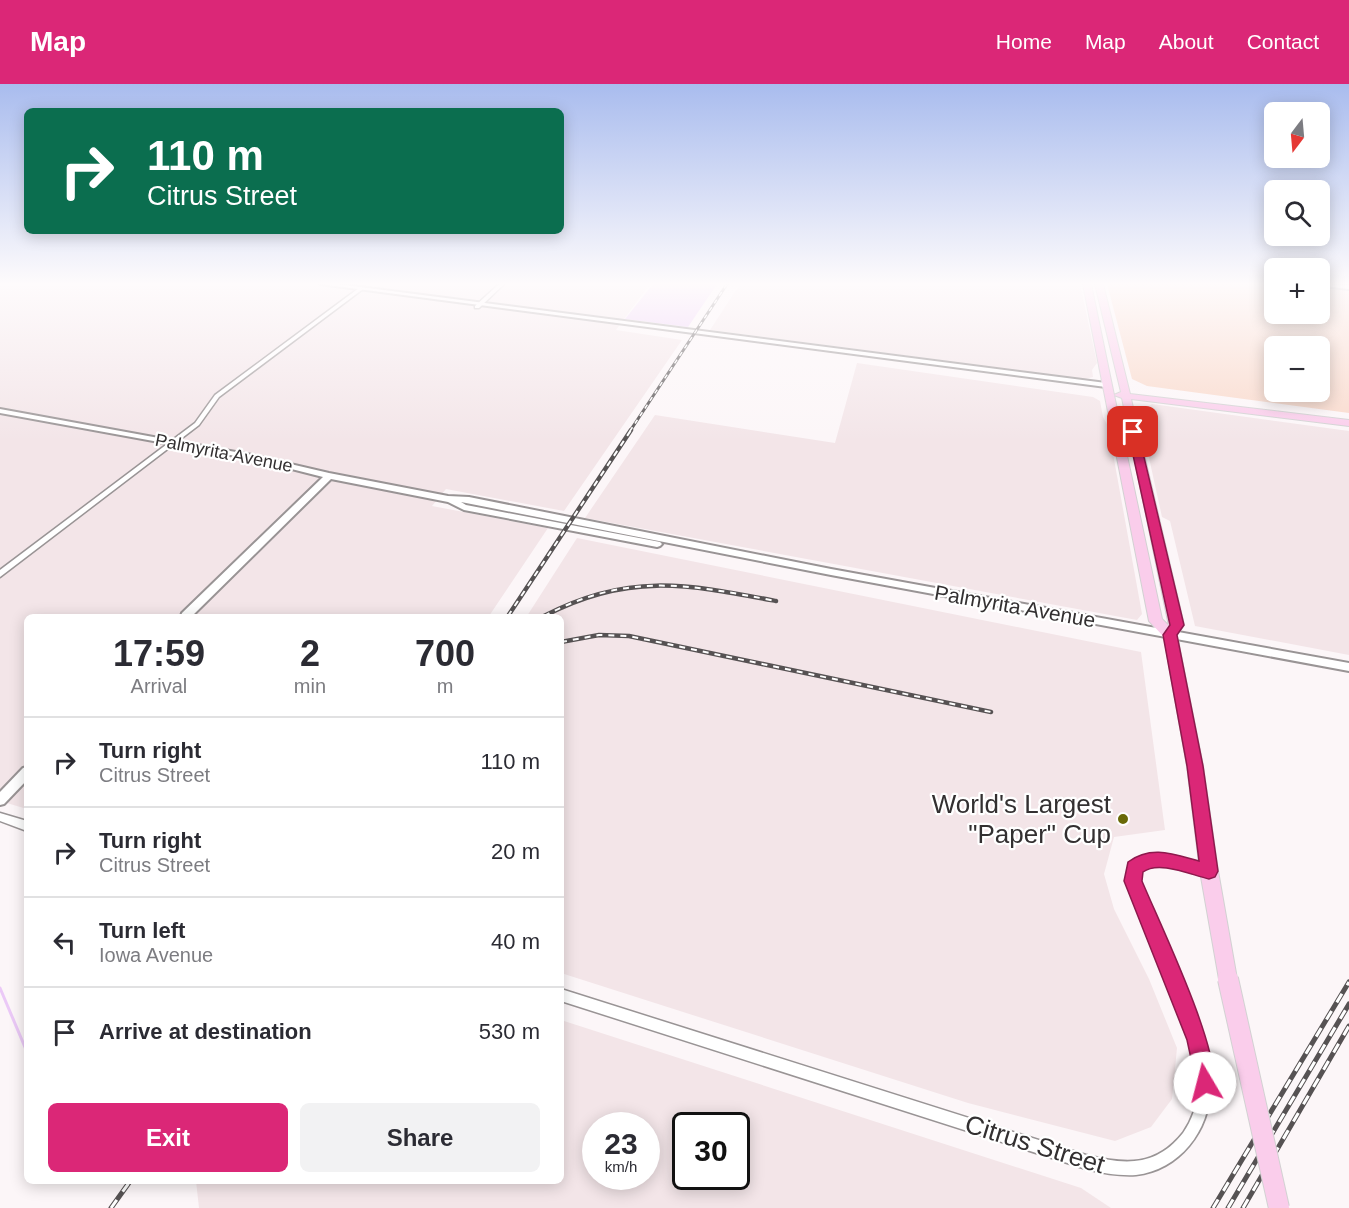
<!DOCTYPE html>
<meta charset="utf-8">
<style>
:root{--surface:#fff;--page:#f2f2f3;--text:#2b2b33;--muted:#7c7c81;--line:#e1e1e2;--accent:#db2777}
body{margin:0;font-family:Arial,sans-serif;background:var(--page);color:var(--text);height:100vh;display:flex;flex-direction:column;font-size:22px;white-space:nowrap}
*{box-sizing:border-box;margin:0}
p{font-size:20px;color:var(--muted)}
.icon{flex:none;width:33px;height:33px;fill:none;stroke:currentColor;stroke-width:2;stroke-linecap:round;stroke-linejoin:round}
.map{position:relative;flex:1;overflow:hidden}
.panel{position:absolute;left:24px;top:530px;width:540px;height:570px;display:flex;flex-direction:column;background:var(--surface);border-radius:9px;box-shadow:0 3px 15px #0003}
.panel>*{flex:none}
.top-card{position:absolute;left:24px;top:24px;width:540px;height:126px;border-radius:9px;box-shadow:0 3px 15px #0003;background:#0b6e4f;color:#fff;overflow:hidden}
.needle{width:39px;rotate:196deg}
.fabs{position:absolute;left:1264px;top:18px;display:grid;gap:12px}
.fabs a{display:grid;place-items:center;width:66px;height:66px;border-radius:9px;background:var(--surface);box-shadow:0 3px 15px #0003;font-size:30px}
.speed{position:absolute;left:582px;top:1028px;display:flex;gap:12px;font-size:30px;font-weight:700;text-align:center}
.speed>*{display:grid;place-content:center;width:78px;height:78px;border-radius:50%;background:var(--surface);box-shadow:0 3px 15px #0003;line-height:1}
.speed small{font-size:15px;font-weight:400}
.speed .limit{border:3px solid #111;border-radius:9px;background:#fff;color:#111}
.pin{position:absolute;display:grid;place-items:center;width:51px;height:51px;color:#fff;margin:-26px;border-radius:12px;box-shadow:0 3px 9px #0006}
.me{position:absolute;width:66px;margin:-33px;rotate:352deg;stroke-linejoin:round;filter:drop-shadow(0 0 4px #0008)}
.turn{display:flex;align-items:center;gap:21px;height:126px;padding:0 24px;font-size:27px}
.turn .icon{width:78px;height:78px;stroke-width:2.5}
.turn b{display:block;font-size:42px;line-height:51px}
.eta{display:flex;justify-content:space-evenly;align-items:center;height:102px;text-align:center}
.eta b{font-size:36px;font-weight:600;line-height:42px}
.action{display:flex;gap:12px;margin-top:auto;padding:12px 24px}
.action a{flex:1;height:69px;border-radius:9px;background:var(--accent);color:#fff;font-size:24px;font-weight:600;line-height:69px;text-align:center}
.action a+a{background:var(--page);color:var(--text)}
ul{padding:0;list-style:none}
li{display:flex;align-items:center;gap:18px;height:90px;padding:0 24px;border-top:2px solid var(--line)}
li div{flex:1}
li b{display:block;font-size:22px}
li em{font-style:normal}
header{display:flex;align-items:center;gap:36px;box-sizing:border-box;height:84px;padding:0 30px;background:var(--accent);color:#fff}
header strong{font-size:28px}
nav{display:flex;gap:33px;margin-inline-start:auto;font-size:21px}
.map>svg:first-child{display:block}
.built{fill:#f3e5e8;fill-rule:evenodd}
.green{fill:#f9d9cb;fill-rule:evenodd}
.water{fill:#ebc9f7}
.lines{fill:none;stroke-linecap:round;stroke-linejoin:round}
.stream{stroke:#ebc9f7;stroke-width:3}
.minor-casing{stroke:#999495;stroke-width:3}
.tertiary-casing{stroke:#999495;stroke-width:4}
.primary-casing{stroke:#d2d1d2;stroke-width:2}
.minor{fill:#fff;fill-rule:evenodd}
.tertiary{fill:#fff;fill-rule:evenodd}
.primary{fill:#facdeb;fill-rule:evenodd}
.rail-far2-casing{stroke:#565253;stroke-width:3}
.rail-far1-casing{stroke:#565253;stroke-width:4.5}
.rail-casing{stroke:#565253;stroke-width:5}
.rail-far2{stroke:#fff;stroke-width:1.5;stroke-dasharray:4.5;stroke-linecap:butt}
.rail-far1{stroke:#fff;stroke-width:2;stroke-dasharray:6;stroke-linecap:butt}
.rail{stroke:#fff;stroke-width:3;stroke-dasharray:10;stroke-linecap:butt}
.primary-bridge-casing{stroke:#d2d1d2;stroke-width:22;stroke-linecap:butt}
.primary-bridge{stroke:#facdeb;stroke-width:20}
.route{fill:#db2777;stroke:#8e194d;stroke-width:1.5}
.poi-dot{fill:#696907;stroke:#fff;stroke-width:2}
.labels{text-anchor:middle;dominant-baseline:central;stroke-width:4.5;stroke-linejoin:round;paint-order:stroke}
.far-street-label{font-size:18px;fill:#333031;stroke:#fff}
.street-label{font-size:21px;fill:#333031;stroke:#fff}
.near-poi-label{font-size:26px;fill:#333031;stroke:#fff;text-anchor:end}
.near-street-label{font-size:26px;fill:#333031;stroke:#fff}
</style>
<header>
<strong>Map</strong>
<nav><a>Home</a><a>Map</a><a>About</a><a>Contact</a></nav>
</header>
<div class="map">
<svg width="1349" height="1124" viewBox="0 0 1349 1124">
<rect width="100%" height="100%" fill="#fcf6f8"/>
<g class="built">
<polygon points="0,200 650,200 616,246 682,256 564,427 446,405 432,422 548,444 489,532 27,532 27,725 0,717"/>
<polygon points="740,200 877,200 899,202 900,200 1080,200 1097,279 1092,286 1093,293 1085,295 710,246"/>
<polygon points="857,279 1093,313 1100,317 1103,333 1108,342 1142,530 1137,536 585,434 655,331 835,359"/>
<polygon points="1152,320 1349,347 1349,571 1195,542 1170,437 1162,433 1146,360 1150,354 1144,325"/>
<polygon points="577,454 1141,568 1165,746 1114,753 1104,790 1114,825 1149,895 1177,964 1172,1015 1151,1043 1115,1057 968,1019 561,889 561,532 527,532"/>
<path d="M 561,936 L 1081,1104 L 1111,1124 L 199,1124 L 196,1097 L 561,1096 ZM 596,1041 L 646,1041 L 646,1092 L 596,1092 ZM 686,1041 L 736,1041 L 736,1092 L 686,1092 Z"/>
</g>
<path class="green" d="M 1107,200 L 1275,200 L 1275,230 L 1320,230 L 1320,202 L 1349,205 L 1349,329 L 1147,302 L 1132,295 ZM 1320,262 L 1320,308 L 1275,308 L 1275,262 Z"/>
<polygon class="water" points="653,200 717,200 688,243 625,235"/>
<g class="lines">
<polyline class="stream" points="0,904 27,968"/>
<defs>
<g id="minor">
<polygon points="499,200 504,200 479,224 475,224 475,222"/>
<polygon points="359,204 363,205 219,313 199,341 0,493 0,486 195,339 215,311"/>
<polygon points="0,729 27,737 27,747 0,737"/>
<path d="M 1153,771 C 1173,772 1194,777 1213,783 L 1214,787 L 1213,791 L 1209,792 C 1196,788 1148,771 1141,788 C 1137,797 1142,808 1144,817 L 1197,942 C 1204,962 1211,983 1210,1004 C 1210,1047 1179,1086 1136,1091 C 1119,1092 1102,1089 1086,1085 L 561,917 L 561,905 L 1086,1071 C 1125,1081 1156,1083 1183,1049 C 1192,1036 1197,1022 1198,1005 C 1199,984 1192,962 1185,942 L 1134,817 C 1130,803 1124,785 1139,775 C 1142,773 1149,772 1153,771 Z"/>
</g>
<g id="tertiary">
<polygon points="320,200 337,200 1106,299 1110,301 1106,303"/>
<polygon points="1320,200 1349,201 1349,205 1323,202"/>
<polygon points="0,325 252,371 329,389 448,412 469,413 831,485 1349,579 1349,587 831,491 461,418 466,421 660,458 662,460 660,462 657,463 464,426 448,418 331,395 192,532 181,532 182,529 323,393 252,375 0,329"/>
<polygon points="27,683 27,696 4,720 0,721 0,708 23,684"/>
</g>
<path id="primary" d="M 1083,200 L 1091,200 L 1114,311 L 1121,308 L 1095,200 L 1103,200 L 1130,310 L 1349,336 L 1349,342 L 1131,315 L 1184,541 L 1177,551 L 1203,682 L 1218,787 L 1237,895 L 1235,902 L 1228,904 L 1221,902 L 1219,895 L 1200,787 L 1187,682 L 1164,553 L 1149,537 ZM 1114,311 L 1122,314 L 1169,542 L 1162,535 Z"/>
</defs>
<use href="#minor" class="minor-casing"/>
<use href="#tertiary" class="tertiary-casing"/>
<use href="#primary" class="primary-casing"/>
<use href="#minor" class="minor"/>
<use href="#tertiary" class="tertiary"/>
<use href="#primary" class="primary"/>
<defs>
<polyline id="rail-far2" points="630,347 727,200"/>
<g id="rail-far1">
<polyline points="508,532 631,346"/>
<path d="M 544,532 C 628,488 687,500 776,517"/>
<polyline points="561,558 599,551 629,552 991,628"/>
</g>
<g id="rail">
<polyline points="111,1124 131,1096"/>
<polyline points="1213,1124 1349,898"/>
<polyline points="1228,1124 1349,920"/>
<polyline points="1243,1124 1349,942"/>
</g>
</defs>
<use href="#rail-far2" class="rail-far2-casing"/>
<use href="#rail-far1" class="rail-far1-casing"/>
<use href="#rail" class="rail-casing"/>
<use href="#rail-far2" class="rail-far2"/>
<use href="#rail-far1" class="rail-far1"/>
<use href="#rail" class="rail"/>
<defs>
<polyline id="primary-bridge" points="1228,895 1279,1124"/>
</defs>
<use href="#primary-bridge" class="primary-bridge-casing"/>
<use href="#primary-bridge" class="primary-bridge"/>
</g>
<linearGradient id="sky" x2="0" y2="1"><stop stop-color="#a9bcee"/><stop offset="0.56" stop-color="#fefbfc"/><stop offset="1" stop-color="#fefbfc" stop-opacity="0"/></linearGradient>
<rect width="1349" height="357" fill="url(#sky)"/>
<path class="route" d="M 1133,345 L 1138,348 L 1184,541 L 1177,551 L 1203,682 L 1218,787 L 1215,793 L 1209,795 C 1191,791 1159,776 1143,788 L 1142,797 C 1157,834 1226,975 1212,1007 L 1205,1010 L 1198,1007 L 1187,956 L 1124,797 L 1128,778 C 1151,761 1173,770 1199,777 L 1187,682 L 1163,551 L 1170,541 L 1128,348 Z"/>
<circle class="poi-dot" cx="1123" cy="735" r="6"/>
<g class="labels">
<g class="far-street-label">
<text transform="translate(224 369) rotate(11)">Palmyrita Avenue</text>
</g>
<g class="street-label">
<text transform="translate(1015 522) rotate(10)">Palmyrita Avenue</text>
</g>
<g class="near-poi-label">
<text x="1111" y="720">World's Largest<tspan x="1111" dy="30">"Paper" Cup</tspan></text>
</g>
<g class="near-street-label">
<text transform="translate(1035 1060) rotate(17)">Citrus Street</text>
</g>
</g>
</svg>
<div class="fabs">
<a><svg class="needle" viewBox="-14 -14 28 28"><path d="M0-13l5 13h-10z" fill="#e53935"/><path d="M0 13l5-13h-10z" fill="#7c7c81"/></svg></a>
<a><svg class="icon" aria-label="search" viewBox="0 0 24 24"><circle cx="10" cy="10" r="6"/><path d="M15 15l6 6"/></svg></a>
<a>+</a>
<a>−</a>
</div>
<div class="speed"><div>23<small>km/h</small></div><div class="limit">30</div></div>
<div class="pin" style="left:1133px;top:348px;background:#d93025"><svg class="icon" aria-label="arrive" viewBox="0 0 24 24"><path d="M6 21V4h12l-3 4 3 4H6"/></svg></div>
<svg class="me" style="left:1205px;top:999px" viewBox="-20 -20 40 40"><circle r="19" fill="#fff"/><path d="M0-13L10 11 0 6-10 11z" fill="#db2777"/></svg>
<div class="top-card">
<div class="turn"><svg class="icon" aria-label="right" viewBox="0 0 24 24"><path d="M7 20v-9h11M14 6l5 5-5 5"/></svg><div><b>110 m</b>Citrus Street</div></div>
</div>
<section class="panel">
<div class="eta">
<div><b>17:59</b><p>Arrival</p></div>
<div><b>2</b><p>min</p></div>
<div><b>700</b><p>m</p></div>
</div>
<ul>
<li><svg class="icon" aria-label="right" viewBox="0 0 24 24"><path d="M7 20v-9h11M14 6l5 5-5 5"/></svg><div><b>Turn right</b><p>Citrus Street</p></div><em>110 m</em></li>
<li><svg class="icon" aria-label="right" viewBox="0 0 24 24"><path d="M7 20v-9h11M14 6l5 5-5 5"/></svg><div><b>Turn right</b><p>Citrus Street</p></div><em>20 m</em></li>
<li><svg class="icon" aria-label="left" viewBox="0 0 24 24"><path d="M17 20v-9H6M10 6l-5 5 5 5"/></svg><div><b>Turn left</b><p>Iowa Avenue</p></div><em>40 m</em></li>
<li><svg class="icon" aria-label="arrive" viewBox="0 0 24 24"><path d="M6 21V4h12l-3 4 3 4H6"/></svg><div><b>Arrive at destination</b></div><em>530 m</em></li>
</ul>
<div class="action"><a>Exit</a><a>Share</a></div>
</section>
</div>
